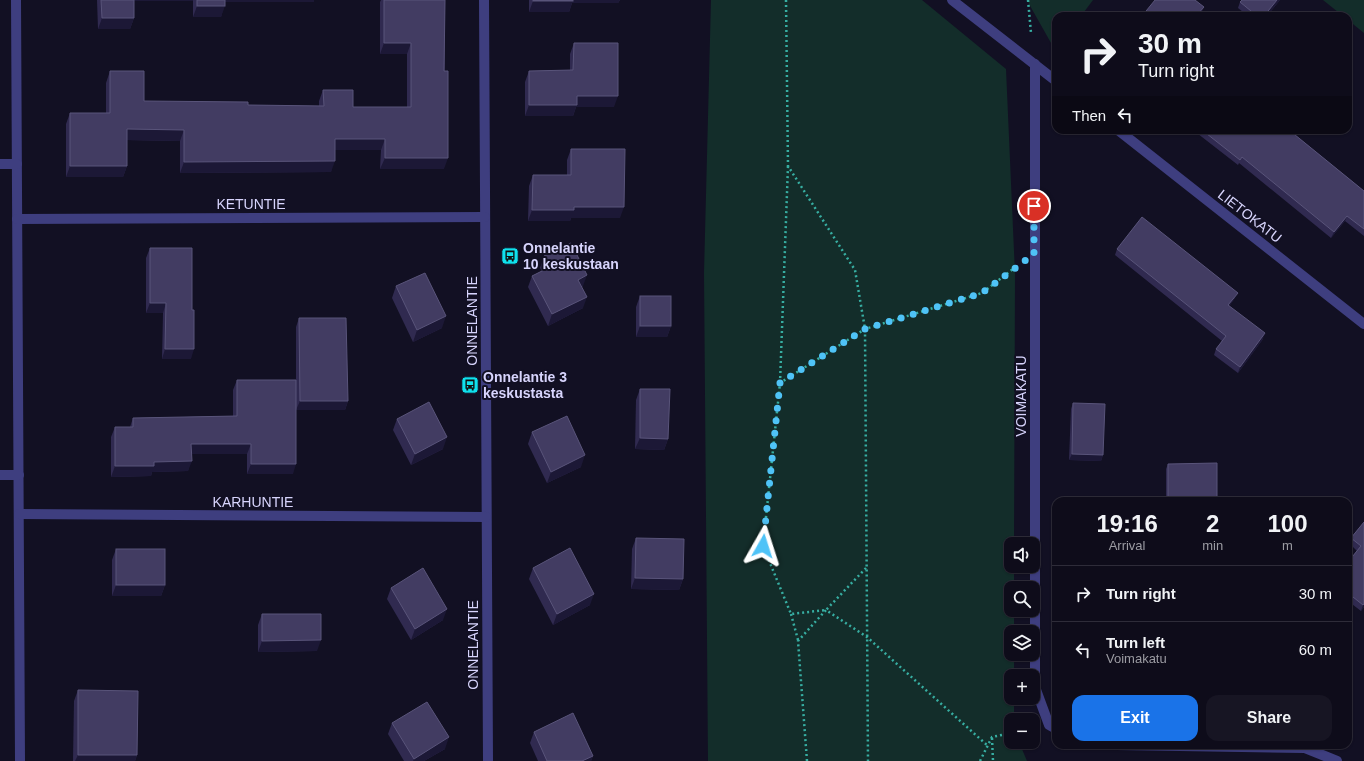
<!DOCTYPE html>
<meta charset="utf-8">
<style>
:root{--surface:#0e0c1a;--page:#171523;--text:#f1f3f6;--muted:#9b9ba2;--line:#2e2c39;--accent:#1a73e8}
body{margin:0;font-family:Arial,sans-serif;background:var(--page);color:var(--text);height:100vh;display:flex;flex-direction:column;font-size:15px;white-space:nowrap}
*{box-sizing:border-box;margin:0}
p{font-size:13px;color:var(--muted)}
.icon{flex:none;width:22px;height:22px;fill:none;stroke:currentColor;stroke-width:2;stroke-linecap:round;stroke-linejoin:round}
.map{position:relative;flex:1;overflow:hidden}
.side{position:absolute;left:1052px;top:497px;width:300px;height:252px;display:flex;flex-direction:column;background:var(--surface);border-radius:12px;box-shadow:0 1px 3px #0004,0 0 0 1px var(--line)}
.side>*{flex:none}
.guide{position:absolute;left:1052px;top:12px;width:300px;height:122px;border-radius:12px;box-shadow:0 1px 3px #0004,0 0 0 1px var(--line);background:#0e0c1a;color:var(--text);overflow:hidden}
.fabs{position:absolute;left:1004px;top:537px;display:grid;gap:8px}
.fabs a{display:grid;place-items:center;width:36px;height:36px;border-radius:8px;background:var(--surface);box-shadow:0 1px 3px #0004,0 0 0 1px var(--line);font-size:20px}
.pin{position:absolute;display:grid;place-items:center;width:34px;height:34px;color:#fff;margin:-17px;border:2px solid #fff;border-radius:50%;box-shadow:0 1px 4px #0007}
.me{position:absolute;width:44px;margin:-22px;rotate:6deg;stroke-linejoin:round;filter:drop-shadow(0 0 3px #0008)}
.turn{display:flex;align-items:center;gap:14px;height:84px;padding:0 20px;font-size:18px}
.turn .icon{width:52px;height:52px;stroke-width:2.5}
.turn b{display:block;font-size:28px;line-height:34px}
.then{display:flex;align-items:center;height:38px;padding:0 20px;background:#0003;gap:8px;font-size:15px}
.eta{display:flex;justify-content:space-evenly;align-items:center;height:68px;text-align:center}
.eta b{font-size:24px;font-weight:800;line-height:28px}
.cta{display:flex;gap:8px;margin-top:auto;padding:8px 20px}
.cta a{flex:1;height:46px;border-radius:12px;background:var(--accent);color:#fff;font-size:16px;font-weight:800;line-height:46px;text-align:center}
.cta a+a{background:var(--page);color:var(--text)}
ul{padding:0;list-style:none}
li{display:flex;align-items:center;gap:12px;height:56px;padding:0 20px;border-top:1px solid var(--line)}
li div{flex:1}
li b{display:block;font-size:15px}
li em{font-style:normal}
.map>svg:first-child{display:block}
.green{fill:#132d2a}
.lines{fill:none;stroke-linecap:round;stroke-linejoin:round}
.path{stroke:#37aea2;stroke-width:2.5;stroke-dasharray:2 3;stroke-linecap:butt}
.street{stroke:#3e3e7f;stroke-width:10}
.wall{fill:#302a50}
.shaded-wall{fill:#1c1836}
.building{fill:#423c62;stroke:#59547a}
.route{stroke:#4fc3f7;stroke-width:7;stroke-dasharray:0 12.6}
.labels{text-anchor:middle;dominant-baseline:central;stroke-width:4;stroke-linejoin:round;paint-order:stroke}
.street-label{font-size:14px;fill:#d7d4fc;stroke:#121023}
.poi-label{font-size:14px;font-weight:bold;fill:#d7d4fc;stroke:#121023;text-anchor:start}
</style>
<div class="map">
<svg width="1364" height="761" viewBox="0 0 1364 761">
<rect width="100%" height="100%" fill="#121023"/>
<g class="green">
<polygon points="711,0 922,0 1006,69 1015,274 1014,544 1011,544 1011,566 1014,566 1014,588 1011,588 1011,610 1014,610 1014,632 1011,632 1011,654 1014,654 1014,676 1011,676 1011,698 1014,698 1014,720 1011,720 1011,742 1019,742 1027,761 708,761 704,273"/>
<polygon points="1028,0 1093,0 1081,16 1056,16 1055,50 1029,4"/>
<polygon points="1323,0 1364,0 1364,33 1348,20 1348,16 1343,16"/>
</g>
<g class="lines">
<g class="path">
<polyline points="786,0 788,166 855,270 865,329 868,761"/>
<polyline points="1028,0 1031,33"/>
<polyline points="780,383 788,166"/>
<polyline points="866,568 826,610 791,614 763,546 780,383 865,329 982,293 1013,269"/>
<polyline points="791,614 798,640"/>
<polyline points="992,738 993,761"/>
<polyline points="807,761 798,641 826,610 867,637 988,746"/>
<polyline points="980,761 992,737 1011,733"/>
</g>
<g class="street">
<polyline points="16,0 20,761"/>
<polyline points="484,0 488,761"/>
<polyline points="952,0 1056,81"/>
<polyline points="1035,64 1035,687 1049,725 1056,729"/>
<polyline points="1118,130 1364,324"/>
<polyline points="0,164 17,164"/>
<polyline points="17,219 485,217"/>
<polyline points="0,475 19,475"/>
<polyline points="19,514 486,517"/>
<polyline points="1117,745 1305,748 1337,761"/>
</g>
</g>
<g class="wall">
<polygon points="97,0 314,0 314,2 225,2 221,17 193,17 193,1 134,1 134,18 130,29 98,29"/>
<polygon points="381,0 445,0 444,169 380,169 381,150 335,150 331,172 180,173 180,141 127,140 127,166 123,177 66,177 66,124 70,113 106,113 106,83 110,71 144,101 248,105 319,106 319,101 323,90 353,107 407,107 407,54 380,54 380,2"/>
<polygon points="529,0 620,0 618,3 572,3 569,12 529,12"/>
<polygon points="1280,0 1267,16 1248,16 1238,8 1240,2"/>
<polygon points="574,43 614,107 576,107 573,116 525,116 525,82 529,71 570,70 570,54"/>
<polygon points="1193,130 1289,130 1364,191 1364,236 1345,221 1331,238 1239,163 1238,165"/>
<polygon points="571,149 620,218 571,218 570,221 528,221 529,186 533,175 567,175 567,160"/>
<polygon points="150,248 192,310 191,359 162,359 163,313 146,313 146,258"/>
<polygon points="1117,249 1235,298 1229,306 1263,339 1238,373 1214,355 1216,349 1222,341 1115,255"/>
<polygon points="544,256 583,286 582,287 583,308 548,326 528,287 532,276 542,271 540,268"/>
<polygon points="396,286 442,328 413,342 392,298"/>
<polygon points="640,296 671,326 667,337 636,337 636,307"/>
<polygon points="299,318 348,401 345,410 296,410 296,327"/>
<polygon points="237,380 293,474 247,474 247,454 192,454 188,471 152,472 151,476 111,477 111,437 115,427 130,427 133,418 233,416 233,390"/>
<polygon points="640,389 668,439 664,450 635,449 636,400"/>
<polygon points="1073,403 1103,455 1101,461 1069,460 1071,409"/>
<polygon points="397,419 443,449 411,465 393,430"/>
<polygon points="532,432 581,467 547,483 528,444"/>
<polygon points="1168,464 1217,501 1166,501 1166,469"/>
<polygon points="1364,522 1364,607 1361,611 1348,601 1348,562 1357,551 1349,543 1351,538"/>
<polygon points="636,538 683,579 679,590 631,589 632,549"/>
<polygon points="116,549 165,585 161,596 112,596 112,560"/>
<polygon points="533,568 590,605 553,625 529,579"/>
<polygon points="391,588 443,620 411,640 387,599"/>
<polygon points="262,614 317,651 258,652 258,625"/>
<polygon points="78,690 137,755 135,761 73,761 74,701"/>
<polygon points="392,723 445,749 424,761 404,761 388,734"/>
<polygon points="534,732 593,756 591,761 538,761 530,743"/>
</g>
<g class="shaded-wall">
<polygon points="131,0 193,0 193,1 130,1"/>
<polygon points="222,0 314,0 314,2 221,2"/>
<polygon points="570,0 620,0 618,3 572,3 569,12 529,12 533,1"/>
<polygon points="1277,0 1280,0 1267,16 1264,16"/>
<polygon points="197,6 225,6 221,17 193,17"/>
<polygon points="1204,7 1202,12 1199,16 1196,16"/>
<polygon points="102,18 134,18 130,29 98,29"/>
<polygon points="384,43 411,43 407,54 380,54"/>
<polygon points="577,96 618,96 614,107 576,107 573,116 525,116 529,105"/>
<polygon points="127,129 184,130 180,141 123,140"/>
<polygon points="335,139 385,139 381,150 331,150"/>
<polygon points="385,158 448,158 444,169 380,169"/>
<polygon points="335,161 331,172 180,173 184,162"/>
<polygon points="70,166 127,166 123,177 66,177"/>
<polygon points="574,207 624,207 620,218 571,218 570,221 528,221 532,210"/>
<polygon points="1347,216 1345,221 1331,238 1334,232"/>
<polygon points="587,275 583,286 574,291 578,280"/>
<polygon points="1238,293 1235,298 1226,311 1228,305"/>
<polygon points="587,297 583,308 548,326 552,314"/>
<polygon points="150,303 166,303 163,313 146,313"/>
<polygon points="446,316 442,328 413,342 417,330"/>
<polygon points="640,326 671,326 667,337 636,337"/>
<polygon points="1265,333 1263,339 1238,373 1240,367"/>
<polygon points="165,349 194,349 191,359 162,359"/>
<polygon points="300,401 348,401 345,410 296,410"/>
<polygon points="447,437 443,449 411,465 415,454"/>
<polygon points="640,438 668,439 664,450 635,449"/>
<polygon points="191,444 251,444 247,454 188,454"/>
<polygon points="1072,454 1103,455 1101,461 1069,460"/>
<polygon points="585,455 581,467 547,483 551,472"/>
<polygon points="192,461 188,471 152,472 151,476 111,477 115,466 154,462"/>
<polygon points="251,464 296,464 293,474 247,474"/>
<polygon points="635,578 683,579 679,590 631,589"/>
<polygon points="116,585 165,585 161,596 112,596"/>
<polygon points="594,594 590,605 553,625 557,614"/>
<polygon points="1364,604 1364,607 1361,611 1363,605"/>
<polygon points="447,609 443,620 411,640 415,629"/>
<polygon points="321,640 317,651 258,652 262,641"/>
<polygon points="449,737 445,749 424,761 413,761 414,759"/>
<polygon points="78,755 137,755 135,761 75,761"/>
<polygon points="593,756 591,761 582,761"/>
</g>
<g class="building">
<polygon points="101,0 134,0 134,18 102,18"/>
<rect x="197" y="0" width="28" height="6"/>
<polygon points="384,0 445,0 444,71 448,71 448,158 385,158 385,139 335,139 335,161 184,162 184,130 127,129 127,166 70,166 70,113 110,113 110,71 144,71 144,101 248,102 248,105 324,106 323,90 353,90 353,107 411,107 411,43 384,43"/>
<rect x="533" y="0" width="40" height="1"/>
<polygon points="1155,0 1195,0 1204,7 1196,16 1142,16"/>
<polygon points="1242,0 1277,0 1264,16 1257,16 1240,2"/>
<polygon points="1126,13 1130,16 1123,16"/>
<polygon points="574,43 618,43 618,96 577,96 577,105 529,105 529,71 573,70"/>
<polygon points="1202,130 1289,130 1364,191 1364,229 1347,216 1334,232 1242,157 1240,160"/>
<polygon points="571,149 625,149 624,207 574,207 574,210 532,210 533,175 571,175"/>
<polygon points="1142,217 1238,293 1228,305 1265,333 1240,367 1216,349 1226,336 1117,249"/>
<polygon points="571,243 587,275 578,280 587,297 552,314 532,276 550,267 544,256"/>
<polygon points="150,248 192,248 192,310 194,310 194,349 165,349 166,303 150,303"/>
<polygon points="425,273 446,316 417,330 396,286"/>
<rect x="640" y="296" width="31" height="30"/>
<polygon points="299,318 346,318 348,401 300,401"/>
<polygon points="237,380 296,380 296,464 251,464 251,444 191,444 192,461 154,462 154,466 115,466 115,427 133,427 133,418 237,416"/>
<polygon points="640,389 670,389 668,439 640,438"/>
<polygon points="429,402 447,437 415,454 397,419"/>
<polygon points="1073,403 1105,404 1103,455 1072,454"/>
<polygon points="567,416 585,455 551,472 532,432"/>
<polygon points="1217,463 1217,500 1168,501 1168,464"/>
<polygon points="1364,522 1364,604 1363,605 1348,593 1348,562 1361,546 1351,538"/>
<polygon points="636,538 684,539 683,579 635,578"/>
<polygon points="570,548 594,594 557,614 533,568"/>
<rect x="116" y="549" width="49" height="36"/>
<polygon points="423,568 447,609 415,629 391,588"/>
<polygon points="262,614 321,614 321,640 262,641"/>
<polygon points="78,690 138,691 137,755 78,755"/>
<polygon points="427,702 449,737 414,759 392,723"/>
<polygon points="573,713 593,756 582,761 547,761 534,732"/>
</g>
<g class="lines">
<polyline class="route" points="763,546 780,383 865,329 982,293 1034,254 1034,206"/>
</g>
<defs>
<symbol id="bus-square" viewBox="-11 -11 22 22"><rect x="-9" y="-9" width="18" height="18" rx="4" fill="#0fe1ed" stroke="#121023"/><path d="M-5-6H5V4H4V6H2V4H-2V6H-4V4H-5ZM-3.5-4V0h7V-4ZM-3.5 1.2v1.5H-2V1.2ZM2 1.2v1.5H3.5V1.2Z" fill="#111"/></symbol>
</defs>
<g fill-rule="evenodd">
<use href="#bus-square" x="500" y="246" width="20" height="20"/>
<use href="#bus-square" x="460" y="375" width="20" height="20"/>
</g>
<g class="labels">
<g class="street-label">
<text x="251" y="204">KETUNTIE</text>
<text transform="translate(1250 216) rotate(38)">LIETOKATU</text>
<text transform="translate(472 321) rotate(-90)">ONNELANTIE</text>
<text transform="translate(1021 396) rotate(-90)">VOIMAKATU</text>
<text x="253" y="502">KARHUNTIE</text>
<text transform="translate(473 645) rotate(-90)">ONNELANTIE</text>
</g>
<g class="poi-label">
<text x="523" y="248">Onnelantie<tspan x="523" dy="16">10 keskustaan</tspan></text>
<text x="483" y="377">Onnelantie 3<tspan x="483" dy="16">keskustasta</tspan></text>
</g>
</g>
</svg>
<div class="fabs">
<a><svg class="icon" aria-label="sound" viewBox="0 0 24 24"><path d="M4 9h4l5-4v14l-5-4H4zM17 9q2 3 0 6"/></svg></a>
<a><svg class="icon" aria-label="search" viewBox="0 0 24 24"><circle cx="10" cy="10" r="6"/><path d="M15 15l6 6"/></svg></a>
<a><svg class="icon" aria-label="layers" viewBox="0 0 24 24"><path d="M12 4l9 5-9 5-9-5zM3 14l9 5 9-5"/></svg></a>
<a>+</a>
<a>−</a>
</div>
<div class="pin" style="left:1034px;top:206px;background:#d93025"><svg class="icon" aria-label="arrive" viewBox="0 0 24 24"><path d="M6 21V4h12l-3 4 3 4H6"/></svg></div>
<svg class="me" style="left:763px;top:546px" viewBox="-20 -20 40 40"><path d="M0-17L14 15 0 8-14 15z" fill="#4fc3f7" stroke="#fff" stroke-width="4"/></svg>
<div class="guide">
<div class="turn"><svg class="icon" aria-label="right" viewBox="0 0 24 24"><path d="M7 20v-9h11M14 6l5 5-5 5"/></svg><div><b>30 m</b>Turn right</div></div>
<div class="then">Then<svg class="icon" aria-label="left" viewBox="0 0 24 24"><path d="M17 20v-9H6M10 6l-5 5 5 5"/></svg></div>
</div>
<section class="side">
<div class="eta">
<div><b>19:16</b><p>Arrival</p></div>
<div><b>2</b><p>min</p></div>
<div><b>100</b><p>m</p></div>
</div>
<ul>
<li><svg class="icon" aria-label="right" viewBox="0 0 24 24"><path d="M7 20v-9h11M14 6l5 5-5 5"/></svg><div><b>Turn right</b></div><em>30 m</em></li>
<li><svg class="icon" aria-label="left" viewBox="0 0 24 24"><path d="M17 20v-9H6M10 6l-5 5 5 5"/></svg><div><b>Turn left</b><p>Voimakatu</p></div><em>60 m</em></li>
</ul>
<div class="cta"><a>Exit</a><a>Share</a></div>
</section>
</div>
